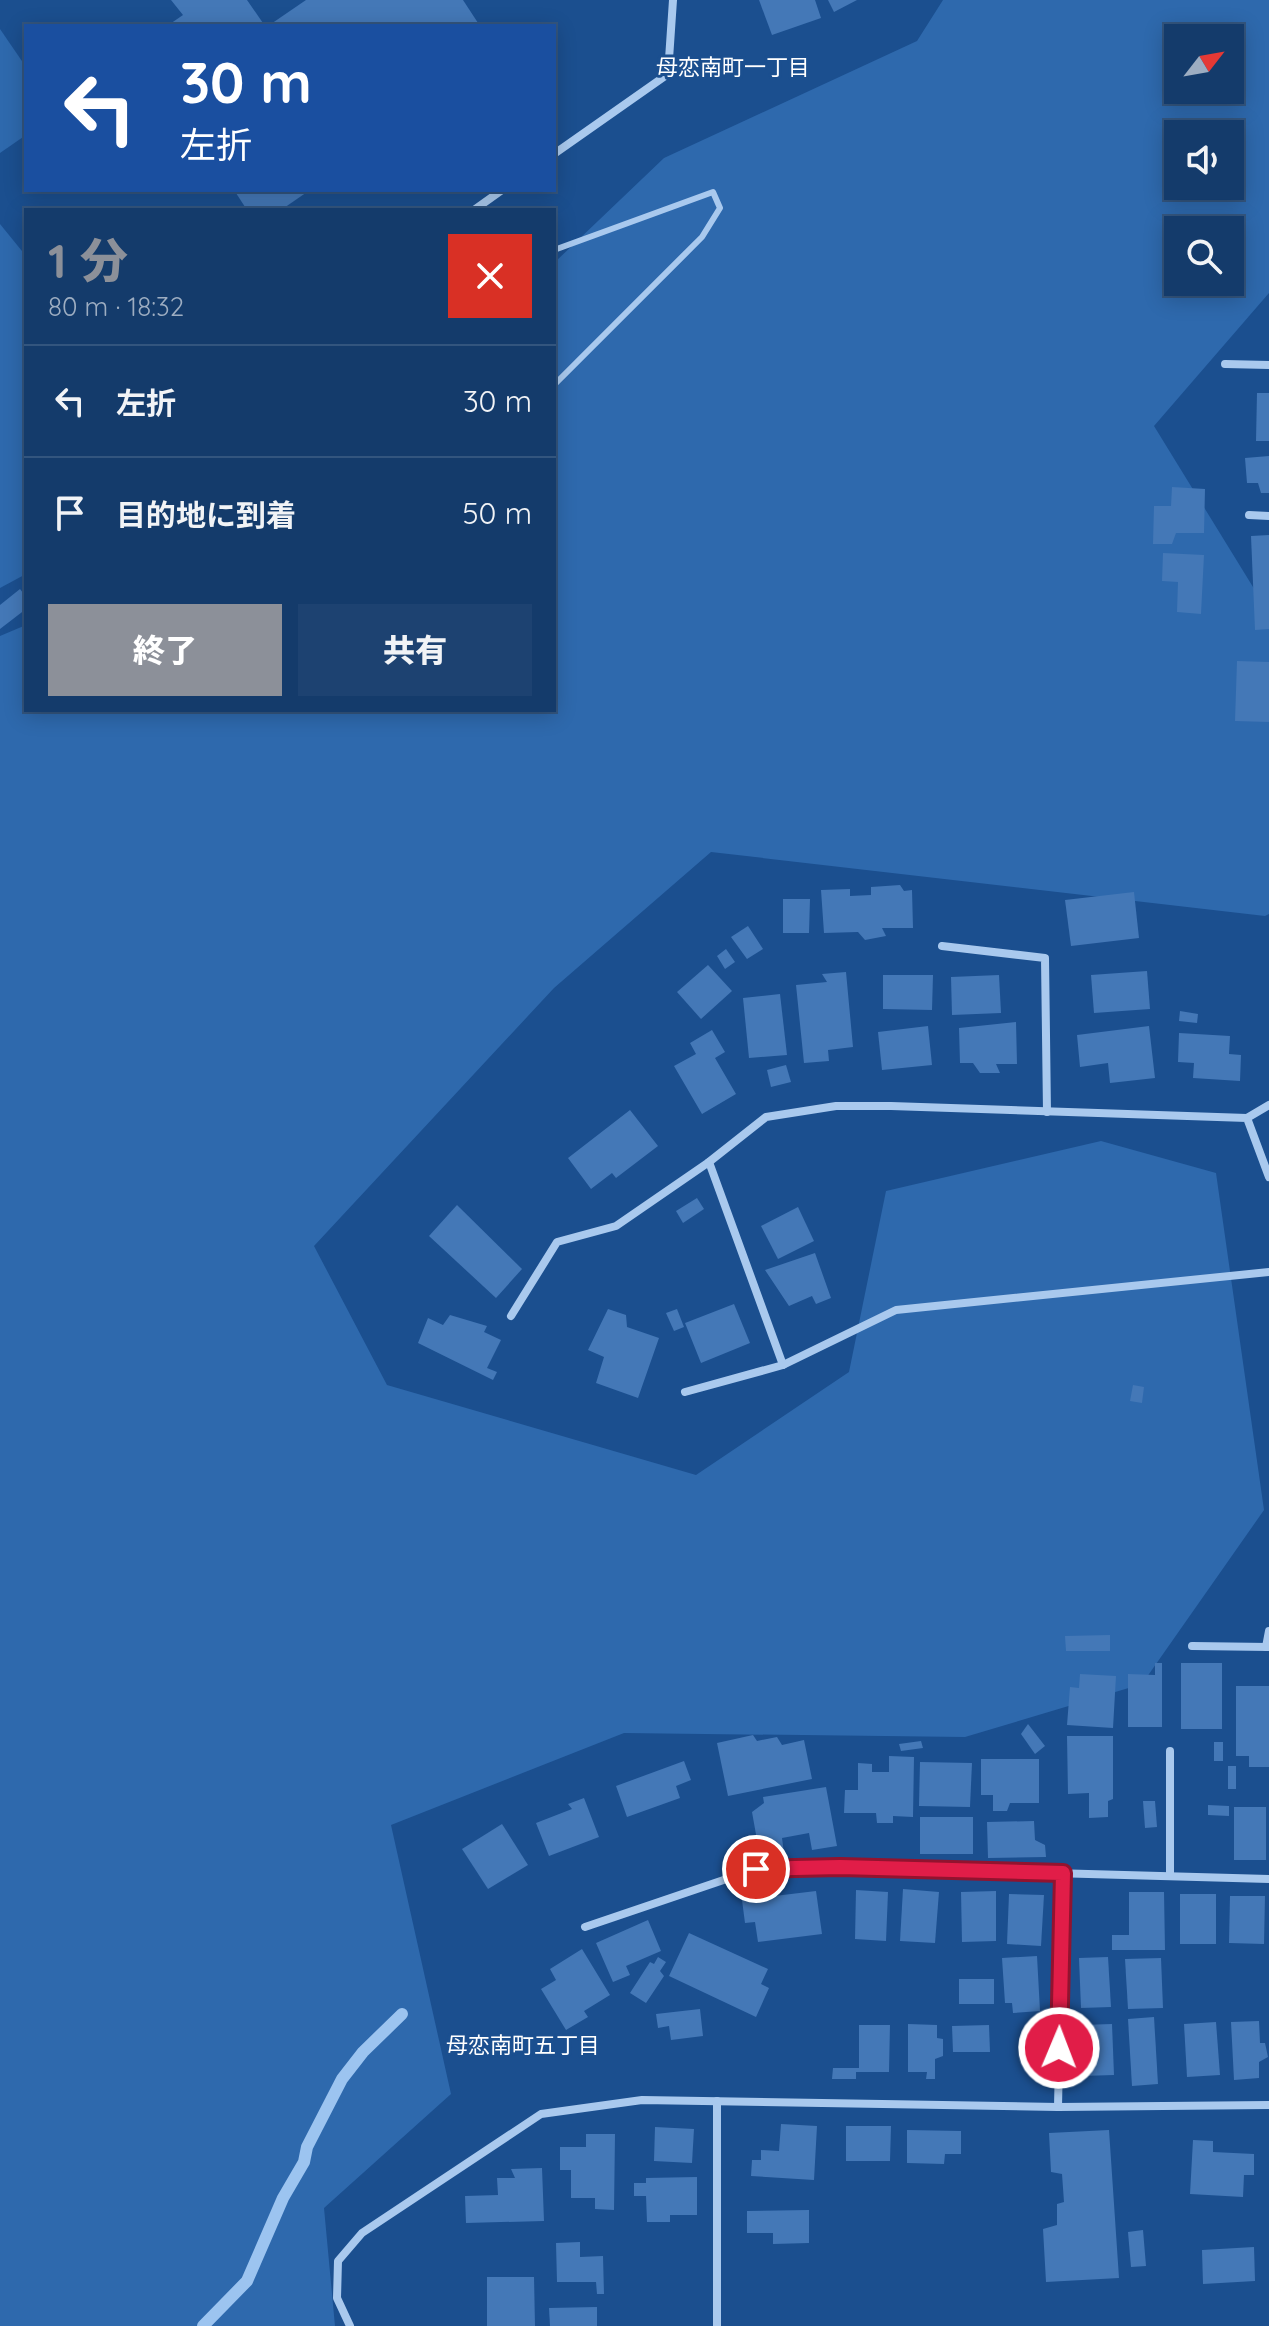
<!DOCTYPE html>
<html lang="ja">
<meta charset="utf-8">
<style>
:root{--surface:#143b6b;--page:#1d4271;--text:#f1f3f6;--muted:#9dadc1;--line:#33557e;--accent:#8c9099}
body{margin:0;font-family:Quicksand,"Noto Sans JP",sans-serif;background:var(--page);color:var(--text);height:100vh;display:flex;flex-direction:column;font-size:30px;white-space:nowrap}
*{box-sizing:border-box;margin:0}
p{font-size:26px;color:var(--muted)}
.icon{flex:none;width:44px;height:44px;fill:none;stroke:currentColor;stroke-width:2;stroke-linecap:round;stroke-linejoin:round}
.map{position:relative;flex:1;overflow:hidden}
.details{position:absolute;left:24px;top:208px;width:532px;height:504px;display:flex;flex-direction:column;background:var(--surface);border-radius:0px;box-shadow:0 4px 20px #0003,0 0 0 2px var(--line)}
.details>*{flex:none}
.top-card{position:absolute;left:24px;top:24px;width:532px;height:168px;border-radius:0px;box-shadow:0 4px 20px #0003,0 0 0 2px var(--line);background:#1a4fa0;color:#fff;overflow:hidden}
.needle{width:52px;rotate:59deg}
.tools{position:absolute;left:1164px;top:24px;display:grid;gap:16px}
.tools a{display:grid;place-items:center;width:80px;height:80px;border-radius:0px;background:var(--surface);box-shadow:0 4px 20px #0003,0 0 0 2px var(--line);font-size:40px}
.pin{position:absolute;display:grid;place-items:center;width:68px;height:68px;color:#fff;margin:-34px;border:4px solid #fff;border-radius:50%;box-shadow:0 2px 8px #0007}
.me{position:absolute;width:88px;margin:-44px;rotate:1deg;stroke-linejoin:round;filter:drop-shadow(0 0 6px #0008)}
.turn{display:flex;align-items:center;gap:28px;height:168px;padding:0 24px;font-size:36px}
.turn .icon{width:104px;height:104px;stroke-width:2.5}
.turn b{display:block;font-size:56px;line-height:68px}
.round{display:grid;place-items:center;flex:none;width:84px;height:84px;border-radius:0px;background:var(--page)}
.head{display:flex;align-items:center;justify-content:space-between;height:136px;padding:0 24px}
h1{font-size:48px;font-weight:800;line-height:60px;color:var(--accent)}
.primary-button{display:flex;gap:16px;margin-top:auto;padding:16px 24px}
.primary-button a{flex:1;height:92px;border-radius:0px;background:var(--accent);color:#fff;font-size:32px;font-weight:800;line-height:92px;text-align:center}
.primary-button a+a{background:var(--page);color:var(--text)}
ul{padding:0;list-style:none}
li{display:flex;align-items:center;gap:24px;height:112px;padding:0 24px;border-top:2px solid var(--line)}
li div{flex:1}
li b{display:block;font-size:30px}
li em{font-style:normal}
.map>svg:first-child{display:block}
.green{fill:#2e69ad;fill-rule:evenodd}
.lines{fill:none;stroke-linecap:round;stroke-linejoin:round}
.stream{stroke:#9cc4f0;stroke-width:12}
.building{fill:#4478b7}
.lane{stroke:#a9c9ee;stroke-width:6}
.street{stroke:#a9c9ee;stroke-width:8}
.route-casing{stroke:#92132f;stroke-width:20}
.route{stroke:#e11d48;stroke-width:14}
.labels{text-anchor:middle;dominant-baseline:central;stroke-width:6;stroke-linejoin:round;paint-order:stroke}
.neighbourhood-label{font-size:22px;fill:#fff;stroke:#1b4f8f}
</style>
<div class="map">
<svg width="1269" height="2326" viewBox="0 0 1269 2326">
<rect width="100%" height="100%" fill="#1b4f8f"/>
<g class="green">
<path d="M 943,0 L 1269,0 L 1269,293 L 1154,426 L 1269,613 L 1269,914 L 1265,916 L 711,852 L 554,988 L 314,1246 L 387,1385 L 696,1475 L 849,1372 L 886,1191 L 1101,1141 L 1216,1173 L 1264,1510 L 1142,1684 L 965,1737 L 624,1733 L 391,1825 L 451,2094 L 324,2208 L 335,2326 L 0,2326 L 0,636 L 26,625 L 26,710 L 554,710 L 554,263 L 664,158 L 917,41 ZM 1178,38 L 1230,38 L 1230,90 L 1178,90 ZM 1178,134 L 1230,134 L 1230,186 L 1178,186 ZM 1178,230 L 1230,230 L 1230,282 L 1178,282 Z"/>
<polygon points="0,29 26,67 26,135 0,153"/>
<polygon points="0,224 26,256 26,574 0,588"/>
</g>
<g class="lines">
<polyline class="stream" points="203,2326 247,2281 283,2198 304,2162 307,2147 342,2079 363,2052 402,2014"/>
</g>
<g class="building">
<polygon points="171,0 247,0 265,26 167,26 183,15"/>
<polygon points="306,0 463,0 480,26 268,26"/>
<polygon points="759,0 815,0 821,18 772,35"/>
<polygon points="828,0 857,0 834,12"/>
<polygon points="234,190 310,190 281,210 247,210"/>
<polygon points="1257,393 1269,393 1269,441 1256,441"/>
<polygon points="1269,456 1269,493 1261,493 1258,483 1247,483 1245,458"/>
<polygon points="1172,487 1205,489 1204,533 1176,533 1172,544 1153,544 1154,506 1171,506"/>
<polygon points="1269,535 1269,629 1255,630 1251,536"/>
<polygon points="1163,553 1204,555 1201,614 1177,612 1178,582 1162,581"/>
<polygon points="20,589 26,597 26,609 0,629 0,605"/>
<polygon points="1237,661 1269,662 1269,722 1235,721"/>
<polygon points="900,885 904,891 912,890 913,928 882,928 886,936 865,940 858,932 824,933 821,890 850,889 850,896 871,895 871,887"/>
<polygon points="1134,892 1139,938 1071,946 1065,900"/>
<polygon points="783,899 810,899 809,933 783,933"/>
<polygon points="748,926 763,949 747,959 731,937"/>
<polygon points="726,949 735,962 725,969 717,956"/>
<polygon points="708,965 732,991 701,1019 677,992"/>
<polygon points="1147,971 1150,1009 1094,1013 1091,975"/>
<polygon points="846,972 853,1047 828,1050 829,1061 804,1063 796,985 827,982 822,974"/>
<polygon points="883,975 933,975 932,1010 883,1009"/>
<polygon points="999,975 1001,1013 952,1015 951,977"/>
<polygon points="780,994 787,1055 749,1058 743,998"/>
<polygon points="1180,1011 1198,1014 1197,1023 1179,1021"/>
<polygon points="1016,1022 1017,1064 996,1064 1000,1073 980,1073 973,1063 960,1063 959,1028"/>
<polygon points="928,1026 932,1065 882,1070 878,1032"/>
<polygon points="1149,1026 1155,1078 1110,1083 1108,1063 1080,1067 1077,1035"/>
<polygon points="712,1030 725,1052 715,1058 736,1094 702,1114 674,1066 696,1054 690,1043"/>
<polygon points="1179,1033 1230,1036 1229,1054 1241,1055 1240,1081 1193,1078 1194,1063 1178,1062"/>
<polygon points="786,1065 791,1082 771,1087 767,1070"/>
<polygon points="630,1110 658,1146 616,1178 612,1173 591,1189 568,1158"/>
<polygon points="697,1198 704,1209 683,1223 676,1211"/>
<polygon points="457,1205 522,1269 496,1298 429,1236"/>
<polygon points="798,1207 814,1241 778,1259 761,1226"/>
<polygon points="815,1253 831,1298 816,1304 812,1296 789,1306 765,1270"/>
<polygon points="734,1304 750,1343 701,1363 685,1323"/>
<polygon points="608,1309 626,1315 627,1327 659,1338 638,1398 596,1383 604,1357 588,1350"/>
<polygon points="677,1309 684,1327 674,1331 666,1313"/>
<polygon points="450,1315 487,1326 484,1332 501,1340 487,1368 497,1372 493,1380 418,1343 428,1318 443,1325"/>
<polygon points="1133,1385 1144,1387 1142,1403 1130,1401"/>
<polygon points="1110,1635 1110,1651 1066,1651 1065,1636"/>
<polygon points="1155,1663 1162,1663 1162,1727 1128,1727 1128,1674 1155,1675"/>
<rect x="1181" y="1663" width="41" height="66"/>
<polygon points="1080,1674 1116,1676 1113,1728 1067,1725 1070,1687 1079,1688"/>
<polygon points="1236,1686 1269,1686 1269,1767 1249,1767 1249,1756 1236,1756"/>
<polygon points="1028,1724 1045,1746 1035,1754 1021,1734"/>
<polygon points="753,1735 757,1741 777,1737 782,1745 804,1740 812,1779 728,1796 717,1743"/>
<polygon points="1067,1736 1113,1736 1113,1799 1108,1801 1108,1817 1089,1818 1089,1793 1068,1794"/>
<polygon points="921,1741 923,1748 901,1751 899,1744"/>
<rect x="1214" y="1742" width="9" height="19"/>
<polygon points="889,1756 914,1757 913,1817 893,1816 893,1823 877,1823 876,1813 844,1813 845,1790 858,1790 858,1763 872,1764 872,1772 889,1772"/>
<polygon points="981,1759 1039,1759 1039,1803 1010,1803 1007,1811 993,1811 993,1795 981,1795"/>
<polygon points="684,1761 691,1780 676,1786 680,1798 627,1817 616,1786"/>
<polygon points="920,1762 972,1763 970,1807 919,1806"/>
<rect x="1228" y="1766" width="8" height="23"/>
<polygon points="826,1787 837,1846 812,1850 809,1833 782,1838 784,1853 760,1857 752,1812 764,1803 763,1797"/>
<polygon points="584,1798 599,1837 549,1856 536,1823 572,1809 568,1804"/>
<polygon points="1143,1801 1155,1801 1157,1827 1145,1828"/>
<polygon points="1208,1805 1229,1806 1229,1816 1208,1815"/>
<rect x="1234" y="1807" width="32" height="53"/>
<rect x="920" y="1817" width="53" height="37"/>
<polygon points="1034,1821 1035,1840 1045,1845 1046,1857 988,1858 987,1822"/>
<polygon points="502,1824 528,1865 488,1889 462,1849"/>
<polygon points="903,1889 939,1892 935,1943 900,1941"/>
<polygon points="856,1890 888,1892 886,1941 855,1939"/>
<polygon points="816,1891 822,1934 758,1942 755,1922 745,1923 742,1900"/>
<polygon points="996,1891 996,1941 962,1942 961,1892"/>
<polygon points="1129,1892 1164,1892 1165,1950 1112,1950 1112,1935 1129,1935"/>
<polygon points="1009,1894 1044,1895 1041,1946 1007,1944"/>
<rect x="1180" y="1894" width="36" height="50"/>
<polygon points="1230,1896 1265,1896 1264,1944 1229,1943"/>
<polygon points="648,1920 661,1951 626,1966 630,1975 613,1982 596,1943"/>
<polygon points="689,1933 768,1969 761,1984 769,1988 756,2017 669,1976"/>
<polygon points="582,1949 610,1995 584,2011 588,2017 566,2030 541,1989 556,1980 550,1969"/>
<polygon points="1037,1956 1040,2011 1013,2013 1012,2003 1005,2003 1002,1958"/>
<polygon points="658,1957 666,1962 660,1971 664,1976 646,2003 630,1993 650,1962 654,1964"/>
<polygon points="1108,1957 1111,2007 1081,2008 1079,1958"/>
<polygon points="1161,1958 1163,2008 1128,2009 1125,1959"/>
<rect x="959" y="1979" width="35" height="25"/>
<polygon points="700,2009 703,2036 671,2040 669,2026 658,2028 656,2014"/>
<polygon points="1154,2017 1158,2084 1132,2086 1128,2019"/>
<polygon points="1259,2021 1260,2043 1265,2043 1268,2057 1259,2062 1259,2078 1234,2080 1231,2022"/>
<polygon points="1216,2022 1220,2075 1187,2077 1184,2024"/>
<polygon points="908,2024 937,2025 937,2038 943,2039 943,2056 935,2059 935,2079 926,2079 927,2072 908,2072"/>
<polygon points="1112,2024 1114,2075 1082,2076 1081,2025"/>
<polygon points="859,2025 890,2025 889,2072 856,2072 856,2079 832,2079 833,2068 859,2068"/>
<polygon points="989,2025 990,2052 953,2052 952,2026"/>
<polygon points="781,2124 817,2126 814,2180 751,2176 752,2160 761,2160 761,2150 779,2151"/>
<polygon points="846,2126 891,2126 890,2161 846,2161"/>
<polygon points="655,2127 694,2129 692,2163 654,2161"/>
<polygon points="907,2130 961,2131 961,2154 945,2154 944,2164 907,2163"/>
<polygon points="1109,2130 1119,2278 1046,2282 1043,2229 1057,2225 1057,2204 1064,2202 1062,2174 1051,2172 1049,2133"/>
<polygon points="586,2134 615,2134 614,2210 595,2209 595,2198 571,2198 571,2170 560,2170 560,2147 586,2147"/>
<polygon points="1193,2140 1213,2141 1213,2152 1254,2154 1254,2175 1244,2175 1243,2197 1190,2194"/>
<polygon points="542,2168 544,2221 466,2223 465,2196 498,2195 497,2178 515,2178 511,2169"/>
<polygon points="697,2177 697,2215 670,2215 670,2222 647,2222 646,2196 634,2196 634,2183 646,2183 646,2178"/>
<polygon points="809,2210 809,2243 773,2244 773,2233 747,2233 747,2211"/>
<polygon points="1143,2230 1146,2266 1131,2267 1128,2232"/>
<polygon points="580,2242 580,2257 603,2256 604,2294 597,2294 596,2282 557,2282 556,2243"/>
<polygon points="1254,2247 1255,2281 1203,2284 1202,2250"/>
<polygon points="487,2277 534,2277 535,2326 487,2326"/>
<polygon points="597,2307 597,2326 550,2326 549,2308"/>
</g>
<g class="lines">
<polyline class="lane" points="554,250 713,192 720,208 702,237 554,385"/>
<g class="street">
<polyline points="554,154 668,74 673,0"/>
<polyline points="474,210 502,190"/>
<polyline points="1225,364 1269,365"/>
<polyline points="1249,515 1269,516"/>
<polyline points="942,946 1045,958 1047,1112"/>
<polyline points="1247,1118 1269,1105"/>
<polyline points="709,1162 783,1365"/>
<polyline points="511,1316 557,1242 616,1226 709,1162 766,1117 836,1106 891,1106 1247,1118 1269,1177"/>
<polyline points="685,1392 783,1365 896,1310 1269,1272"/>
<polyline points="1192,1646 1269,1647"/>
<polyline points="1266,1647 1269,1631"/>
<polyline points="1170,1876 1170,1751"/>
<polyline points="585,1927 756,1869 840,1867 1269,1879"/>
<polyline points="1058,2107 1063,1873"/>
<polyline points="350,2326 337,2298 338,2261 362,2233 541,2114 642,2100 1058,2107 1269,2105"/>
<polyline points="717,2326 717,2101"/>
</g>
</g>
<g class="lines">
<defs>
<polyline id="route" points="756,1869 840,1867 1063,1873 1059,2048"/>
</defs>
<use href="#route" class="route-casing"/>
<use href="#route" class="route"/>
</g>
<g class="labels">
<g class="neighbourhood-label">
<text x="733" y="67">母恋南町一丁目</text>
<text x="523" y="2045">母恋南町五丁目</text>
</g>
</g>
</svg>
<div class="tools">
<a><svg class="needle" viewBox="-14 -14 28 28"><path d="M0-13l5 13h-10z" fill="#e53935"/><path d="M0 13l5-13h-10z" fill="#9dadc1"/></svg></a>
<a><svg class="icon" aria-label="sound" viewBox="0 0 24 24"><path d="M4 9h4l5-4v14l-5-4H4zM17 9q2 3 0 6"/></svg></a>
<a><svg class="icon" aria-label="search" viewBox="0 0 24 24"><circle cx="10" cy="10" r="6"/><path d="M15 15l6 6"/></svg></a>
</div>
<div class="pin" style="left:756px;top:1869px;background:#d93025"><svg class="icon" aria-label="arrive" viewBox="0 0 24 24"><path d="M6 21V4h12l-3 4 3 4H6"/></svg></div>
<svg class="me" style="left:1059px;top:2048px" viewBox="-20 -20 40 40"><circle r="17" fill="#e11d48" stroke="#fff" stroke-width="3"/><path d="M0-11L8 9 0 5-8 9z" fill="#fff"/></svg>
<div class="top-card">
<div class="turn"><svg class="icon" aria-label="left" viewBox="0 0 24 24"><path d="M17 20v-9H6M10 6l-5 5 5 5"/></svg><div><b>30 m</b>左折</div></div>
</div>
<section class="details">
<div class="head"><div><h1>1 分</h1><p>80 m · 18:32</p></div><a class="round" style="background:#d93025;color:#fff"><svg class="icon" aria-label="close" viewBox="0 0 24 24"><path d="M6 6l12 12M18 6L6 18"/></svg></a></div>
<ul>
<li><svg class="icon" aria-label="left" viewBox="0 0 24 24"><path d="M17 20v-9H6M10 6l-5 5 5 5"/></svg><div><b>左折</b></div><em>30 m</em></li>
<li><svg class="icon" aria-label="arrive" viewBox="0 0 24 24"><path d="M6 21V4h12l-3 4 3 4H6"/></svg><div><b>目的地に到着</b></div><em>50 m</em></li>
</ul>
<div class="primary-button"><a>終了</a><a>共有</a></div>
</section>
</div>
